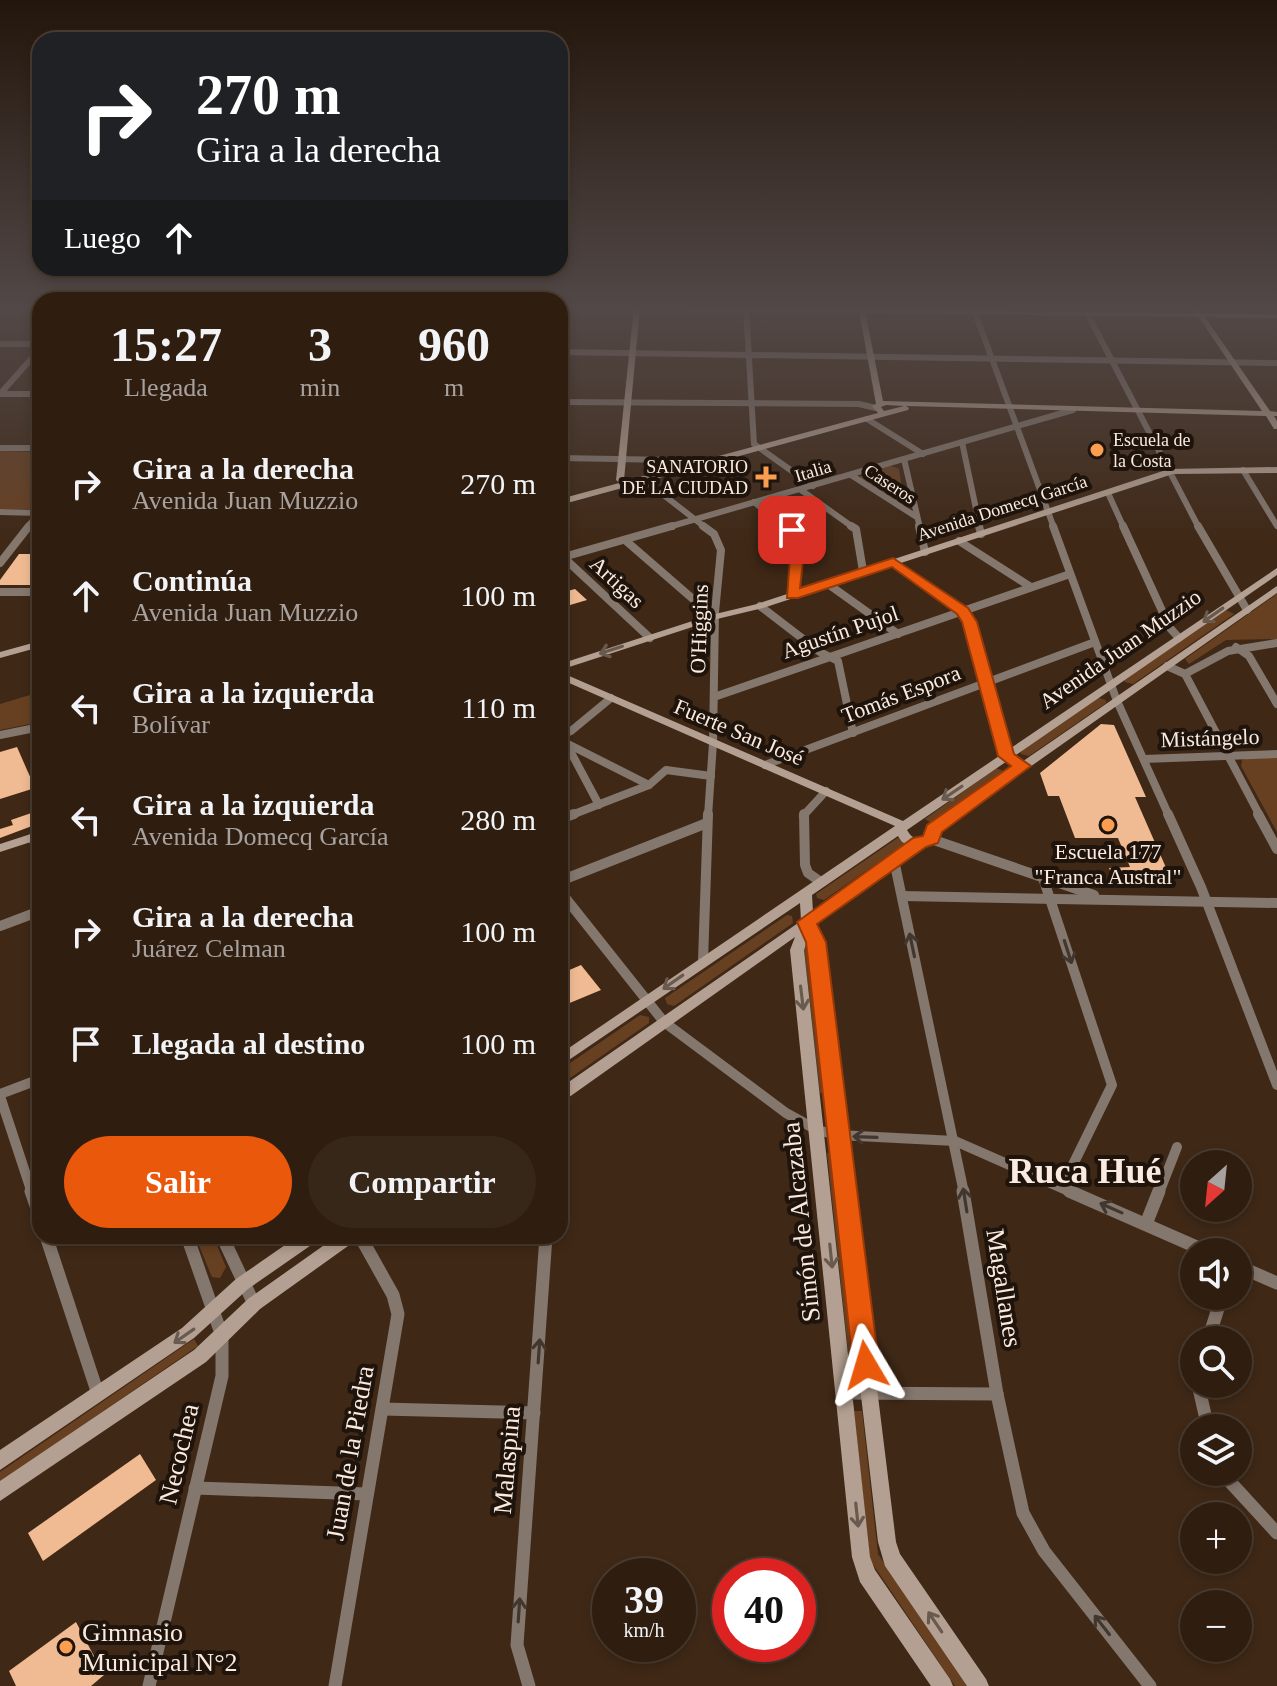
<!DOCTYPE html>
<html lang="es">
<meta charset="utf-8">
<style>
:root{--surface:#2f1e10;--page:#372719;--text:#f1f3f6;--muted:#a7a29f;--line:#4a3c30;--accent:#ea580c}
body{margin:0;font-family:Georgia,serif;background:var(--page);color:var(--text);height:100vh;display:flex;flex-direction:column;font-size:30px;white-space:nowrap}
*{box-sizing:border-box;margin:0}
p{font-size:26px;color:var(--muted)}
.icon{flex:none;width:44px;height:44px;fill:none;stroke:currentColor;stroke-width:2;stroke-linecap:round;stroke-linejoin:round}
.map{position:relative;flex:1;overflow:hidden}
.details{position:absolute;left:32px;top:292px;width:536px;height:952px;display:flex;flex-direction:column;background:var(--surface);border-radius:24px;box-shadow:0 4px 12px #0003,0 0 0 2px var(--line)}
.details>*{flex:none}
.banner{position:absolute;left:32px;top:32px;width:536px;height:244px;border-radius:24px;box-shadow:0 4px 12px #0003,0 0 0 2px var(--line);background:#202124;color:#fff;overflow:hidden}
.needle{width:52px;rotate:207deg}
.tools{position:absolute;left:1180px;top:1150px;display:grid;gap:16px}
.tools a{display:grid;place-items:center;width:72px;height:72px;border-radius:50%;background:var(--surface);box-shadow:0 4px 12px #0003,0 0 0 2px var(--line);font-size:40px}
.speed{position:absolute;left:592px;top:1558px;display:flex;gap:16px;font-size:40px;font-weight:700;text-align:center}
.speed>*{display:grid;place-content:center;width:104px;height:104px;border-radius:50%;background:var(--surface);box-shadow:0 4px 12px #0003,0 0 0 2px var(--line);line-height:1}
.speed small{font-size:20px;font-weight:400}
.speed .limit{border:12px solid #d22;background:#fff;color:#111}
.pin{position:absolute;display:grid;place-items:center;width:68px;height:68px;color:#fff;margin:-34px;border-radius:16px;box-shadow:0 4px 12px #0006}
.me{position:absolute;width:88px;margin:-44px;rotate:353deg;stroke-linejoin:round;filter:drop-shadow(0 0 6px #0008)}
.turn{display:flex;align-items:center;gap:28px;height:168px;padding:0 32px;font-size:36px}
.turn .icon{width:104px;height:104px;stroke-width:2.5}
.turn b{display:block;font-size:56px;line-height:68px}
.then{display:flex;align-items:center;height:76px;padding:0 32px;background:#0003;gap:16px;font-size:30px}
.eta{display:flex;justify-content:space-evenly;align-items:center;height:136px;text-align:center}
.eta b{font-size:48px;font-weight:800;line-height:56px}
.cta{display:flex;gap:16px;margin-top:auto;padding:16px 32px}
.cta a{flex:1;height:92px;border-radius:48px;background:var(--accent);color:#fff;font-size:32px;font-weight:800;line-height:92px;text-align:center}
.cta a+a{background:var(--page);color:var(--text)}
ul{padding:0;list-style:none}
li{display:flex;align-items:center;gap:24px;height:112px;padding:0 32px}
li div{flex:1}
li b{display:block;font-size:30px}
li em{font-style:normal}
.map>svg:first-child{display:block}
.green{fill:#674021}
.building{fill:#f0bb93}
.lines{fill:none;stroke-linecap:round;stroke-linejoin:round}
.street-far3{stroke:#84776e;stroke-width:6}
.street-far2{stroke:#84776e;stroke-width:8}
.street-far1{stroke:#84776e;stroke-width:10}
.street{stroke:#84776e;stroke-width:13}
.secondary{fill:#b4a092;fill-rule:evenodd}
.primary{fill:#dac0ad;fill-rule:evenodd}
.oneway{stroke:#695a4f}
.oneway2{stroke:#42372e}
.route{fill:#ea580c;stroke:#983908;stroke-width:2}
.poi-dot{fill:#fb9e50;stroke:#1e140c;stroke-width:3}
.labels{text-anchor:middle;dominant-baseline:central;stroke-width:8;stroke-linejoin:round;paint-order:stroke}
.far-poi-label{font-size:18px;fill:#faeadf;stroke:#1e140c;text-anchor:start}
.far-street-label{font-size:18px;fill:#faeadf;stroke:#1e140c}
.street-label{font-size:22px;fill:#faeadf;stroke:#1e140c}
.poi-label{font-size:22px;fill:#faeadf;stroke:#1e140c}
.near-street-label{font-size:26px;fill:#faeadf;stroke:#1e140c}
.near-poi-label{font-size:26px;fill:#faeadf;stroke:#1e140c;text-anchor:start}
.near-district-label{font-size:36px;font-weight:bold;fill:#faeadf;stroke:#1e140c}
</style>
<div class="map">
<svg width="1277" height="1686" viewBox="0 0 1277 1686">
<rect width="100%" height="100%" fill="#3f2816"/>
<g class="green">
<polygon points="0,451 40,452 40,501 33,509 0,509"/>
<polygon points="889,465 899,469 904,502 896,502 859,477"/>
<polygon points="1277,594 1277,639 1226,640 1189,664 1185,659"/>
<polygon points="1226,610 1234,614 1133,684 1125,682 1124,680"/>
<polygon points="40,692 40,722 0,730 0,704"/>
<polygon points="1098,698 1106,700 1106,703 1029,756 1021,754 1020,751"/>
<polygon points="1248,758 1277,758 1277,832 1241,766 1242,760"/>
<polygon points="996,768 1003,771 1003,774 933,824 925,819"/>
<polygon points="899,837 907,842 824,900 817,898 816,894"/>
<polygon points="787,915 792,916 793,923 674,1006 667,1004 665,998"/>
<polygon points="803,941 809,942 826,1094 820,1093"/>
<polygon points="640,1015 649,1017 649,1023 560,1085 560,1070"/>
<polygon points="827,1153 833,1153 857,1370 850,1370"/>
<polygon points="195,1236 213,1236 226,1267 220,1278 212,1277"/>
<polygon points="194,1339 198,1346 0,1482 0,1472"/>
<polygon points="854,1411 862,1411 878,1554 967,1686 955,1686 870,1560"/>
</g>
<g class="building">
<polygon points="19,554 40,554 40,578 35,585 0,585 0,580"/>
<polygon points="575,589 587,600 560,608 560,593"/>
<polygon points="1101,724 1114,725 1146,797 1135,797 1171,879 1114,880 1109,868 1130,867 1118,838 1075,838 1059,796 1048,796 1040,773"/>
<polygon points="17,747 35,788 0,799 0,752"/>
<polygon points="40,810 40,823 0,838 0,829 13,825 11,820"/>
<polygon points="581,965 601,990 560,1007 560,974"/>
<polygon points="140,1454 156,1480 43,1561 28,1533"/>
<polygon points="76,1622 104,1675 91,1686 16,1686 9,1671"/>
</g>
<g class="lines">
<g class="street-far3">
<polyline points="746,307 754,444 813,486"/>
<polyline points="973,307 1054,528"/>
<polyline points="1084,307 1199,528"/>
<polyline points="0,344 40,344"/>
<polyline points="560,352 1277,363"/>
<polyline points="0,394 40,349"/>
<polyline points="0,394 40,394"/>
<polyline points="560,402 859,404 876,408"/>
<polyline points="867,419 923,454"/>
<polyline points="962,442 980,528"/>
<polyline points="0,448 40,448"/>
<polyline points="560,458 671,460 688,467"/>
<polyline points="904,459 920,528"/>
<polyline points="1243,470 1277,526"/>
<polyline points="851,475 915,516"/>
<polyline points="643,479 706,528"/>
<polyline points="801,490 854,528"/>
<polyline points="1108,493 1124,528"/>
<polyline points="754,502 786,528"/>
<polyline points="0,512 40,513"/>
<polyline points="27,528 40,511"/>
<polyline points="665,528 1073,410"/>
</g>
<g class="street-far2">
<polyline points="703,526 714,534 721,550 715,612 713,743 708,816"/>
<path d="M 784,526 C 803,545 795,571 792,595"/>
<polyline points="851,526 856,529 863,571"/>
<polyline points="919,526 925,552"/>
<polyline points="979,526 981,534"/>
<polyline points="1053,526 1117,701 1169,816"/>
<polyline points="1123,526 1170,628 1179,638"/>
<polyline points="1198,526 1247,610"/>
<polyline points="625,540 701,606 715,612"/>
<polyline points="959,541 1031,587"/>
<polyline points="562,556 650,638"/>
<polyline points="560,558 672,526"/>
<polyline points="893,562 967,616 1007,756 1023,766"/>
<polyline points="0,563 29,526"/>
<polyline points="828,584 898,634"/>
<polyline points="0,592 40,592"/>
<polyline points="760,606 820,652 838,661 853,733"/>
<polyline points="1236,647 1249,656 1277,704"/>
<polyline points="1167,666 1185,674 1260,816"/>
<polyline points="1185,674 1228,651 1277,643"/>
<polyline points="714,697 1070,574"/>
<polyline points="37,727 40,745"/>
<polyline points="0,735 40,727"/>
<polyline points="560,735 571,731 611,698"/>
<polyline points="560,740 649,785"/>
<polyline points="566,743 599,805"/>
<polyline points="1144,759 1277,754"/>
<polyline points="765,765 1095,642"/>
<polyline points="569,816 649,785 666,770 711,776"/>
<polyline points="803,816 826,791"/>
</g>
<g class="street-far1">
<polyline points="804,814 805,865 808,873 821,882"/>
<polyline points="1168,814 1201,887 1277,1085"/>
<polyline points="1258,814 1277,849"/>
<polyline points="560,819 574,814"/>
<polyline points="33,838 40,855"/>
<polyline points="931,839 1094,895"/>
<polyline points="894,860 964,1193"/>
<polyline points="1043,878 1112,1085 1062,1187"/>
<polyline points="560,881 707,823"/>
<polyline points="560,891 664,1022 786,1113 817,1130 838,1135 955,1141 1073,1193"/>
<polyline points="902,896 1277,903"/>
<polyline points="0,926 40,911"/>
<polyline points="703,961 708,814"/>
<polyline points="0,1094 40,1079"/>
<polyline points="0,1096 32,1193"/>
<polyline points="1159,1193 1177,1147"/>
</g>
<g class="street">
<polyline points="31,1191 40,1217"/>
<polyline points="963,1191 997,1394 1023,1513 1044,1551 1150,1686"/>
<polyline points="1069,1191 1208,1252"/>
<polyline points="1146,1224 1159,1191"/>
<polyline points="46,1236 98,1394"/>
<polyline points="222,1236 254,1304"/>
<polyline points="1238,1266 1277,1283"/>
<polyline points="1208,1340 1222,1296"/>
<polyline points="1198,1384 1208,1428"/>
<polyline points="845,1393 997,1394"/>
<polyline points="383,1409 534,1413"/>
<polyline points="1221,1472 1277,1533"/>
<polyline points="195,1488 367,1494"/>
<polyline points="149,1686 222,1376 222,1336 187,1236"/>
<polyline points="335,1686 398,1314 393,1295 360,1236"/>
<polyline points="529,1686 517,1645 546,1236"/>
</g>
<g class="secondary">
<polygon points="634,307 640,307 624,480 620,483 616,480"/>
<path d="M 1192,307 L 1198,307 L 1270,411 L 1277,412 L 1277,416 L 1274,416 L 1277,421 L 1277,429 L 1274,429 L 1266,416 L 906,406 L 909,408 L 908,410 L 560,505 L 560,499 L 878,413 L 872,406 L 876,404 L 859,311 L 862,309 L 865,311 L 883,401 L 1262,411 ZM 886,405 L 904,406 L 884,411 L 881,407 Z"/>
<polygon points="1277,467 1277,473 1173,474 763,608 717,619 560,670 560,664 711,615 757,604 1169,469"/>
<path d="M 1277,568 L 1277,575 L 907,830 C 912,839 916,839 926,837 L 929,826 L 1277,586 L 1277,593 L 939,831 L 935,842 L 925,845 L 814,924 L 822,942 L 896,1542 L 900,1554 L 986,1679 L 989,1686 L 967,1686 L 885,1566 L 878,1542 L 808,938 L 804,950 L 870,1557 L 875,1570 L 950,1679 L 953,1686 L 931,1686 L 860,1582 L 852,1557 L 790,950 L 795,937 L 565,1100 L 560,1102 L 560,1088 L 801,921 L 800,903 L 560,1066 L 560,1054 L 895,826 L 560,679 L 560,672 L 903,821 ZM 898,836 L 902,842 L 909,845 L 813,912 L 812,895 Z"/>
<polygon points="40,641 40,647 0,658 0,652"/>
<polygon points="40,831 40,839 0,852 0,844"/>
<polygon points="298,1236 319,1236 317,1241 248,1289 194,1338 0,1470 0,1450 182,1328 236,1279"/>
<polygon points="337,1236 357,1236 355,1241 260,1309 206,1362 0,1501 0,1481 194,1350 248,1299"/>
</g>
<polygon class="primary" points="560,307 1277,314 1277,318 560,309"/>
</g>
<defs><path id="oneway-shaft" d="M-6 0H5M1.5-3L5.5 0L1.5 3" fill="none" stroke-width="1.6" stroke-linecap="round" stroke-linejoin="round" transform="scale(2)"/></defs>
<g class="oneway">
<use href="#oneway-shaft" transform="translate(1213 615) rotate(145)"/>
<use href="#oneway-shaft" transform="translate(611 650) rotate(162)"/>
<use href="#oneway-shaft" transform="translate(952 793) rotate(146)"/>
<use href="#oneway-shaft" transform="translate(673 982) rotate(145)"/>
<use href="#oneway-shaft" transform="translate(802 998) rotate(83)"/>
<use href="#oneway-shaft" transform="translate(831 1256) rotate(84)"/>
<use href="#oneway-shaft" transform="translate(184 1336) rotate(145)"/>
<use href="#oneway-shaft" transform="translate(857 1515) rotate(84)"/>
<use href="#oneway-shaft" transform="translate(935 1622) rotate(-124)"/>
</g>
<g class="oneway2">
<use href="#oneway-shaft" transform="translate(912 945) rotate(-102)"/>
<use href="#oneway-shaft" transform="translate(1068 952) rotate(72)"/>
<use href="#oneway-shaft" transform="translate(865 1137) rotate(-178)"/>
<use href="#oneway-shaft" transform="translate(965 1200) rotate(-99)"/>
<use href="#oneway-shaft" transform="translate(1111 1208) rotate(-156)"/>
<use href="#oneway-shaft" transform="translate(539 1351) rotate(-86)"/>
<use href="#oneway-shaft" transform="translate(519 1610) rotate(-86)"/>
<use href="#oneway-shaft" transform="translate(1102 1625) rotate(-128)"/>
</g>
<linearGradient id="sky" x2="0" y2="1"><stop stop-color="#23160c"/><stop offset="0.57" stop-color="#524847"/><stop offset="1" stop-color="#524847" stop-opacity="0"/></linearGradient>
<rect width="1277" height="543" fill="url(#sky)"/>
<polygon class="route" points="792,526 797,527 805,543 800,588 893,558 968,608 977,622 1014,754 1031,766 942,832 938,843 926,847 817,924 826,942 879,1365 875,1373 866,1377 857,1373 853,1365 806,942 797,922 913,838 923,836 927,825 1011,766 998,756 962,622 957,614 892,567 798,598 787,598 791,543 785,530"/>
<g class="poi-dot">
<circle cx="1097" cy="450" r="8"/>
<path d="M762 465h8v8h8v8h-8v8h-8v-8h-8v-8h8z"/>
<circle cx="1108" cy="825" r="8"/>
<circle cx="66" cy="1647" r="8"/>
</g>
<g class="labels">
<g class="far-poi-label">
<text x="1113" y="440">Escuela de<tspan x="1113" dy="21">la Costa</tspan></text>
<text x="748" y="467" text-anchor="end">SANATORIO<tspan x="748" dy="21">DE LA CIUDAD</tspan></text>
</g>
<g class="far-street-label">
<text transform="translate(813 471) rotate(-17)">Italia</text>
<text transform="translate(890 484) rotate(33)">Caseros</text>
<text transform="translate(1002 508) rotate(-18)">Avenida Domecq García</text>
</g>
<g class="street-label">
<text transform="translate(617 582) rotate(43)">Artigas</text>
<text transform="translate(699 629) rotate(-88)">O'Higgins</text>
<text transform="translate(840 632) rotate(-19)">Agustín Pujol</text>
<text transform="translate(1120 649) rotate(-35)">Avenida Juan Muzzio</text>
<text transform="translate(901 694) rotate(-21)">Tomás Espora</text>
<text transform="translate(739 732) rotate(23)">Fuerte San José</text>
<text transform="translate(1210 738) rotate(-2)">Mistángelo</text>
</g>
<g class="poi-label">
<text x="1108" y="851">Escuela 177<tspan x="1108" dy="25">"Franca Austral"</tspan></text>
</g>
<g class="near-street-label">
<text transform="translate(801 1222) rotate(-96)">Simón de Alcazaba</text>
<text transform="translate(1004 1288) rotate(81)">Magallanes</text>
<text transform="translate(350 1453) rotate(-80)">Juan de la Piedra</text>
<text transform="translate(179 1454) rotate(-77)">Necochea</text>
<text transform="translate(507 1460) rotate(-85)">Malaspina</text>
</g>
<g class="near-poi-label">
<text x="82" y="1632">Gimnasio<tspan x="82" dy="30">Municipal N°2</tspan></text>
</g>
<g class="near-district-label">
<text x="1085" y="1171">Ruca Hué</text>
</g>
</g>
</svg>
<div class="tools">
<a><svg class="needle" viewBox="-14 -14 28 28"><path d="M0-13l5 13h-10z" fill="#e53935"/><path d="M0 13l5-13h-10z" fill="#a7a29f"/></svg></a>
<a><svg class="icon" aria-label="sound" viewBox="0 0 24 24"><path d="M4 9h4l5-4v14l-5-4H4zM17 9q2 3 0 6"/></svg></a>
<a><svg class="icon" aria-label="search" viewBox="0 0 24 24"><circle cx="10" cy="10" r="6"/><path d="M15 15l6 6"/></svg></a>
<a><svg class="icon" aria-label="layers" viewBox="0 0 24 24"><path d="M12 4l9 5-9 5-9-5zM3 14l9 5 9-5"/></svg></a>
<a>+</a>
<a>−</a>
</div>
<div class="speed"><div>39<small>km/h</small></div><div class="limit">40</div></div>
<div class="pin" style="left:792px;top:530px;background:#d93025"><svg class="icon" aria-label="arrive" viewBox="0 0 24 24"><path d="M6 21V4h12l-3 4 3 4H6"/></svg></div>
<svg class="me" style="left:866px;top:1365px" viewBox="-20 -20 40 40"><path d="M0-17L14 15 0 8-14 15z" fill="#ea580c" stroke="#fff" stroke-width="4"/></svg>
<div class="banner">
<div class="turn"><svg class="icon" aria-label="right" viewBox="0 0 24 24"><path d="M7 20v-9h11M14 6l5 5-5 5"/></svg><div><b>270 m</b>Gira a la derecha</div></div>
<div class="then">Luego<svg class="icon" aria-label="ahead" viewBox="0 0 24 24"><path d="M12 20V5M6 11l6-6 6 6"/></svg></div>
</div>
<section class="details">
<div class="eta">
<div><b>15:27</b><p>Llegada</p></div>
<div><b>3</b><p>min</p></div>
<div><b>960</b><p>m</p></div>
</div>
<ul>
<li><svg class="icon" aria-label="right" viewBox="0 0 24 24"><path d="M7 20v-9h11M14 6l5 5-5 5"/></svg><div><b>Gira a la derecha</b><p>Avenida Juan Muzzio</p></div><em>270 m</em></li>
<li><svg class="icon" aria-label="ahead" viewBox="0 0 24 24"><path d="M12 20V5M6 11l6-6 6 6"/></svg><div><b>Continúa</b><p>Avenida Juan Muzzio</p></div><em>100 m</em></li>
<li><svg class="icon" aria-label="left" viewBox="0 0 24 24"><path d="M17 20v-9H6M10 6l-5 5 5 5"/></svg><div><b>Gira a la izquierda</b><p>Bolívar</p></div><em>110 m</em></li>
<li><svg class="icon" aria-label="left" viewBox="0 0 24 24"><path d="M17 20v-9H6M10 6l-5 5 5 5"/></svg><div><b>Gira a la izquierda</b><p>Avenida Domecq García</p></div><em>280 m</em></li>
<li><svg class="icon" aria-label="right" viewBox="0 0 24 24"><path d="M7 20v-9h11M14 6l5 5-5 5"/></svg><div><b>Gira a la derecha</b><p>Juárez Celman</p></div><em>100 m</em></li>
<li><svg class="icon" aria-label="arrive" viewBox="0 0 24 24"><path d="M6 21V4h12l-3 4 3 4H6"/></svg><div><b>Llegada al destino</b></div><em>100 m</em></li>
</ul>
<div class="cta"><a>Salir</a><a>Compartir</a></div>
</section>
</div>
